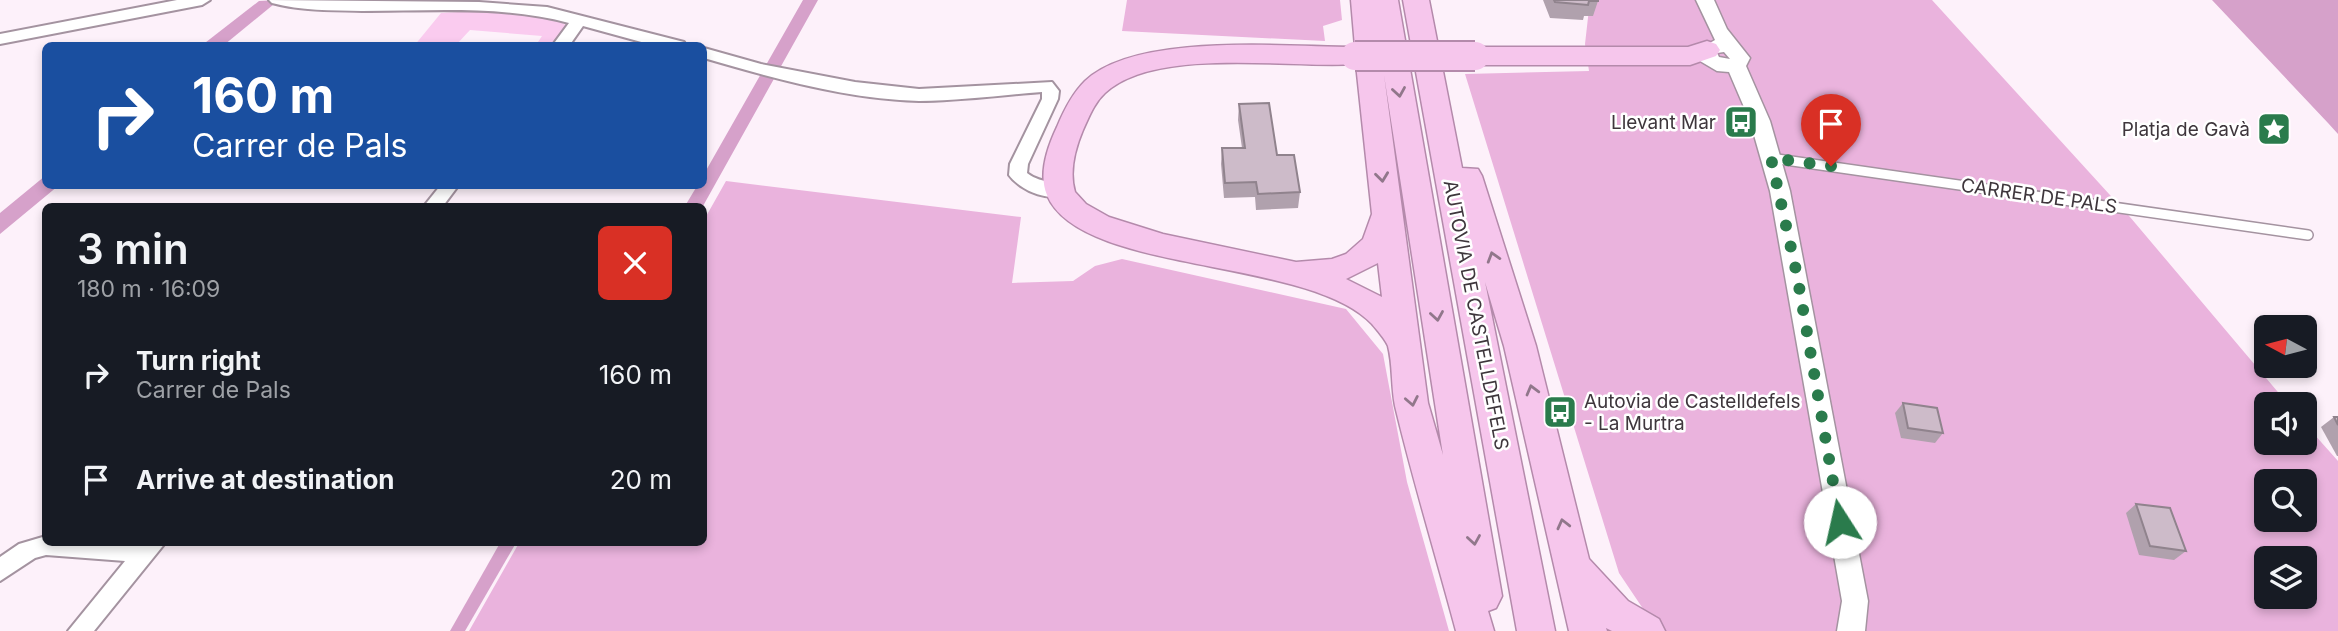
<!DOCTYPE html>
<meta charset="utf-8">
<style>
:root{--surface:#171b24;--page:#242831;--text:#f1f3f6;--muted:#9ea1a6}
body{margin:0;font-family:Inter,sans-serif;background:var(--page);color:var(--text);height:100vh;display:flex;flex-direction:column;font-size:26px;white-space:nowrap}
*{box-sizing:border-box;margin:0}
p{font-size:23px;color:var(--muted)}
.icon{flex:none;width:38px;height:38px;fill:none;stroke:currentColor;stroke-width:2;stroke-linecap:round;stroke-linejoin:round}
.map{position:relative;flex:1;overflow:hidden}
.side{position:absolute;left:42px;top:203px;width:665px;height:343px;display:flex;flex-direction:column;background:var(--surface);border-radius:10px;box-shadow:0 4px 10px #0003}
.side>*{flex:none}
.hud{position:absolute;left:42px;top:42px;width:665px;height:147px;border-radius:10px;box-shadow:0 4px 10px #0003;background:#1a4fa0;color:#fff;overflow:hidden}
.needle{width:46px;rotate:277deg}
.controls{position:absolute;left:2254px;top:315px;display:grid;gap:14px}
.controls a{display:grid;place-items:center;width:63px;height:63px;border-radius:10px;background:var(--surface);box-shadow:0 4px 10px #0003;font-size:35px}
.pin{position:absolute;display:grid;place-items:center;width:60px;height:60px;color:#fff;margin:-72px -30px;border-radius:50% 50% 50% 0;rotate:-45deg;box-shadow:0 0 7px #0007}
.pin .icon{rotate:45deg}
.me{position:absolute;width:77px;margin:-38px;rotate:350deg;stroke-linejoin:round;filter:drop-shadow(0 0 5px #0008)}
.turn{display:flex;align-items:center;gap:24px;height:147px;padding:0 35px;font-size:32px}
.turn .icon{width:91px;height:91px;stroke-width:2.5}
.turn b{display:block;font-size:49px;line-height:60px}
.round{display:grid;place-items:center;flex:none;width:74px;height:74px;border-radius:10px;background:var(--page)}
.headline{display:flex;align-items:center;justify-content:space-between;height:119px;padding:0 35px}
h1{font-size:42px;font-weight:600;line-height:52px}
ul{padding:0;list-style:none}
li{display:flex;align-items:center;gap:21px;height:105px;padding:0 35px}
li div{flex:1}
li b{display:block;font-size:26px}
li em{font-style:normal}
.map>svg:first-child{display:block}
.green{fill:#facbef}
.forest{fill:#eab3dd;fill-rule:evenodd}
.water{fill:#d6a1ca}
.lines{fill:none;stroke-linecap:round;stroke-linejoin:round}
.service-casing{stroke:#a493a0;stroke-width:12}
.minor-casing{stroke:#a493a0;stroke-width:4}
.tertiary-casing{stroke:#a493a0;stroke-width:3}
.trunk-casing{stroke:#b48aab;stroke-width:3}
.service{stroke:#fff;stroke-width:9}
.minor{fill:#fff;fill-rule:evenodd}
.tertiary{fill:#fff;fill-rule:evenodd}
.trunk{fill:#f6c6ec;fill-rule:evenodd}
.trunk-bridge-casing{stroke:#b48aab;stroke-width:32;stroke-linecap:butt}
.trunk-bridge{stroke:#f6c6ec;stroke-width:28}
.wall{fill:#b0a1ad}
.building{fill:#cdbbc9;stroke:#90838d;stroke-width:2}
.oneway{stroke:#91778b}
.route{stroke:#2a7b4c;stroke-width:12;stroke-dasharray:0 21.6}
.labels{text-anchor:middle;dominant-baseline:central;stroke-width:5;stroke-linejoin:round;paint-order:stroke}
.poi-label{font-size:19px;fill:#3e363c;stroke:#fff;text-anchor:end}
.street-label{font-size:19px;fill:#3e363c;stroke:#fff}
</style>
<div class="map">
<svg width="2338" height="631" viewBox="0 0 2338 631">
<rect width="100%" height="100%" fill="#fdf1fa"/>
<polygon class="green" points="474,11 554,17 567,26 551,45 536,45 542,36 470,30 456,45 414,46 441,13"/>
<g class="forest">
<polygon points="1127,0 1340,0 1342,20 1323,26 1325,41 1122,31"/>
<path d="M 1590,0 L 1932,0 L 2130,217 L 2288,404 L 2266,404 L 2266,443 L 2305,443 L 2305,424 L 2338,461 L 2338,631 L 1658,631 L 1619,573 L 1465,74 L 1589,71 L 1585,44 ZM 2266,481 L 2305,481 L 2305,520 L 2266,520 ZM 2266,558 L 2305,558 L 2305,597 L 2266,597 Z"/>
<polygon points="726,181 1021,217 1012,283 1073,281 1095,266 1122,259 1346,309 1383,354 1407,482 1449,631 469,631 519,543 704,542 704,220"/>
</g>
<g class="water">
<polygon points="279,0 224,45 201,46 259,1"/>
<polygon points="803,0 818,0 703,206 685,206 697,186 704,186 704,174"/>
<polygon points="2212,0 2338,0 2338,134 2328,123"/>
<polygon points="45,176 46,186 58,186 0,234 0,213"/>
<polygon points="500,543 516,543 465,631 450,631"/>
</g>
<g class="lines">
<defs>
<polyline id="service" points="1771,158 2308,235"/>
<g id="minor">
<polygon points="177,0 210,0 202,5 0,44 0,34"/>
<path d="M 269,0 L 479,2 L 547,7 L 684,42 L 686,46 L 656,46 L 583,26 L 569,46 L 552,46 L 569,23 C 503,5 430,11 362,11 C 331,10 301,11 272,3 Z"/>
<path d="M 704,48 L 761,64 L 855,82 L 919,89 L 1052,82 L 1059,91 L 1058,99 L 1028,164 L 1027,173 C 1044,186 1058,178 1068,189 C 1056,207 1019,190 1009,175 L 1010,164 L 1042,99 L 1042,92 C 1002,95 959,101 919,101 C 847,99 772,78 704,58 Z"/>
<polygon points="440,186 458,186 443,206 424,206"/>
<polygon points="46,536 46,542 166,542 94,631 68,631 125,561 46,555 35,558 0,581 0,557 19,544"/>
</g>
<path id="tertiary" d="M 1696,0 L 1714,0 L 1727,29 L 1750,58 L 1746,66 L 1770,121 L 1790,191 L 1868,601 L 1865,631 L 1837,631 L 1842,601 L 1770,191 L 1750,121 L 1729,72 L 1717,71 L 1700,61 L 1698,50 L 1715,40 ZM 1724,52 L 1730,59 L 1719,57 L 1717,53 Z"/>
<g id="trunk">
<path d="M 1351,0 L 1398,0 L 1502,596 L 1496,608 L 1488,611 L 1494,631 L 1456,631 C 1436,556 1413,481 1395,406 C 1391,386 1393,365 1388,346 C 1385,339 1377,330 1372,324 C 1307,256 1080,275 1047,195 C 1038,174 1048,146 1057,127 C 1064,110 1072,94 1085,81 C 1137,32 1286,47 1355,47 ZM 1356,64 L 1372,214 L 1363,239 L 1346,254 L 1332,259 L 1296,262 L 1163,234 L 1109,217 L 1086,204 L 1075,192 C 1069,172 1075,149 1083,130 C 1089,117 1094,103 1105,93 C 1156,46 1289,69 1356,64 ZM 1384,75 L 1443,455 L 1428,403 ZM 1378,263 L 1382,297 L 1346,279 Z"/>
<polygon points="1403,0 1429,0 1462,168 1478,169 1482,176 1536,346 1589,559 1628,601 1659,619 1665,631 1612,631 1606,628 1607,631 1569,631 1504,346 1485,282 1555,631 1517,631"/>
<polygon points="1707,41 1716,44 1720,50 1716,56 1690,65 1475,65 1466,62 1462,56 1466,50 1475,47 1688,47"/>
</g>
</defs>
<use href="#service" class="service-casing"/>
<use href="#minor" class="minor-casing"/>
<use href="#tertiary" class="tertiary-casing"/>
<use href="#trunk" class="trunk-casing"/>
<use href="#service" class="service"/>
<use href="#minor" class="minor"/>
<use href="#tertiary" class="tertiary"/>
<use href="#trunk" class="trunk"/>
<defs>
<polyline id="trunk-bridge" points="1355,56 1475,56"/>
</defs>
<use href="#trunk-bridge" class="trunk-bridge-casing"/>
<use href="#trunk-bridge" class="trunk-bridge"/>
</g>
<g class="wall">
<polygon points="1543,0 1598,0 1598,1 1593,16 1584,16 1583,20 1550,18"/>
<polygon points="1239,104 1277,155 1300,192 1298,208 1256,210 1255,197 1224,198 1221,164 1222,148 1242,148 1238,120"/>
<polygon points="1903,403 1943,433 1935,443 1901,438 1895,413"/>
<polygon points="2334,417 2338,417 2338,456 2337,456 2321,427"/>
<polygon points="2136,504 2186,551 2174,560 2139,555 2126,513"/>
</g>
<g class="building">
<polygon points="1554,0 1598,0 1598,1 1589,1 1588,5 1555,2"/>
<polygon points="1269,103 1277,155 1294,155 1300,192 1258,194 1256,182 1225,183 1222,148 1245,148 1239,104"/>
<polygon points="1903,403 1937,408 1943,433 1908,428"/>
<polygon points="2334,417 2338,417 2338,425"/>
<polygon points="2136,504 2170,508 2186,551 2150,546"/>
</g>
<defs><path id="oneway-chevron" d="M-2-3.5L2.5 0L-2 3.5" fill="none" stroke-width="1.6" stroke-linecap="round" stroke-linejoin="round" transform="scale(1.75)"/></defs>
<g class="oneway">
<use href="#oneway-chevron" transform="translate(1399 92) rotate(81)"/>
<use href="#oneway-chevron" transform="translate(1382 177) rotate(83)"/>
<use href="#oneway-chevron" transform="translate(1493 257) rotate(-107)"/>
<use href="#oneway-chevron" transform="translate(1437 316) rotate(81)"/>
<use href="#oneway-chevron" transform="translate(1532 390) rotate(-105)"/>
<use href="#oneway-chevron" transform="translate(1412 401) rotate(79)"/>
<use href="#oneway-chevron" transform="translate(1563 524) rotate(-104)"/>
<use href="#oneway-chevron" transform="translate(1474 540) rotate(81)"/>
</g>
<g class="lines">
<polyline class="route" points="1831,166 1771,158 1797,275 1840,522"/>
</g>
<defs>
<symbol id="bus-square" viewBox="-11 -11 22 22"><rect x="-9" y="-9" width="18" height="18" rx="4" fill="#2a7b4c" stroke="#fff"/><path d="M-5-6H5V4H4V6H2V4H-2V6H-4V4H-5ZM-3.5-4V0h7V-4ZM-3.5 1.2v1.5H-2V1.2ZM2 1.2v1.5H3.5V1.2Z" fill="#fff"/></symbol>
<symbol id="sight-square" viewBox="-11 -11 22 22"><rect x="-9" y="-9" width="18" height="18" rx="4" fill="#2a7b4c" stroke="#fff"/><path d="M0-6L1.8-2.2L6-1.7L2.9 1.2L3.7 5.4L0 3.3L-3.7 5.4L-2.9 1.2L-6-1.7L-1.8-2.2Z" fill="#fff"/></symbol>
</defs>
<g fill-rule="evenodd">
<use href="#bus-square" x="1722" y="103" width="38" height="38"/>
<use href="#sight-square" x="2255" y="110" width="38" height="38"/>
<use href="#bus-square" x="1541" y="393" width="38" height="38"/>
</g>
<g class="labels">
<g class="poi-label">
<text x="1716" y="122">Llevant Mar</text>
<text x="2250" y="129">Platja de Gavà</text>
<text x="1584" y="401" text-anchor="start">Autovia de Castelldefels<tspan x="1584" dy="22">- La Murtra</tspan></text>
</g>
<g class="street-label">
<text transform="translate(2039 196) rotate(8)">CARRER DE PALS</text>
<text transform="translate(1476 315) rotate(79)">AUTOVIA DE CASTELLDEFELS</text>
</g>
</g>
</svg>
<div class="controls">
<a><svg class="needle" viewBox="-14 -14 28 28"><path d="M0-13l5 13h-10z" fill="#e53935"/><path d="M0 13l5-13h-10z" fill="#9ea1a6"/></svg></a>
<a><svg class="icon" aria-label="sound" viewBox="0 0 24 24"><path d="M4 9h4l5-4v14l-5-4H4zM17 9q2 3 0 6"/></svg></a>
<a><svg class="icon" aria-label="search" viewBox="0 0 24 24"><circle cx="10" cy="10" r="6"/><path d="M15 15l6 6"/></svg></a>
<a><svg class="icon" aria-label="layers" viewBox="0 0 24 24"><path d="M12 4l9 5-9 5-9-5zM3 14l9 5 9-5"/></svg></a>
</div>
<div class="pin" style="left:1831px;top:166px;background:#d93025"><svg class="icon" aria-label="arrive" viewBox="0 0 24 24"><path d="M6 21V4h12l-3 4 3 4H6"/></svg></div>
<svg class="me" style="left:1840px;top:522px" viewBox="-20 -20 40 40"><circle r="19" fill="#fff"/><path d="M0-13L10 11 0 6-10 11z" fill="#2a7b4c"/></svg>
<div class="hud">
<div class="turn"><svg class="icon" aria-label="right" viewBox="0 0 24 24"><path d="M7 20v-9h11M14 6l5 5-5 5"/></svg><div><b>160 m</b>Carrer de Pals</div></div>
</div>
<section class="side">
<div class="headline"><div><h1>3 min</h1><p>180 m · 16:09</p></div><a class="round" style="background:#d93025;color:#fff"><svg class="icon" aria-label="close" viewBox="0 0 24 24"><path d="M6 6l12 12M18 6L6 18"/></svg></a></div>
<ul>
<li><svg class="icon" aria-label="right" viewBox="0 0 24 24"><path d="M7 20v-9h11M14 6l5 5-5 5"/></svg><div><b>Turn right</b><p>Carrer de Pals</p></div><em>160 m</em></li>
<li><svg class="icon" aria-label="arrive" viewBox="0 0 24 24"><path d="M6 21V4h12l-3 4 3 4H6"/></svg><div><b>Arrive at destination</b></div><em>20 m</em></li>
</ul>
</section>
</div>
